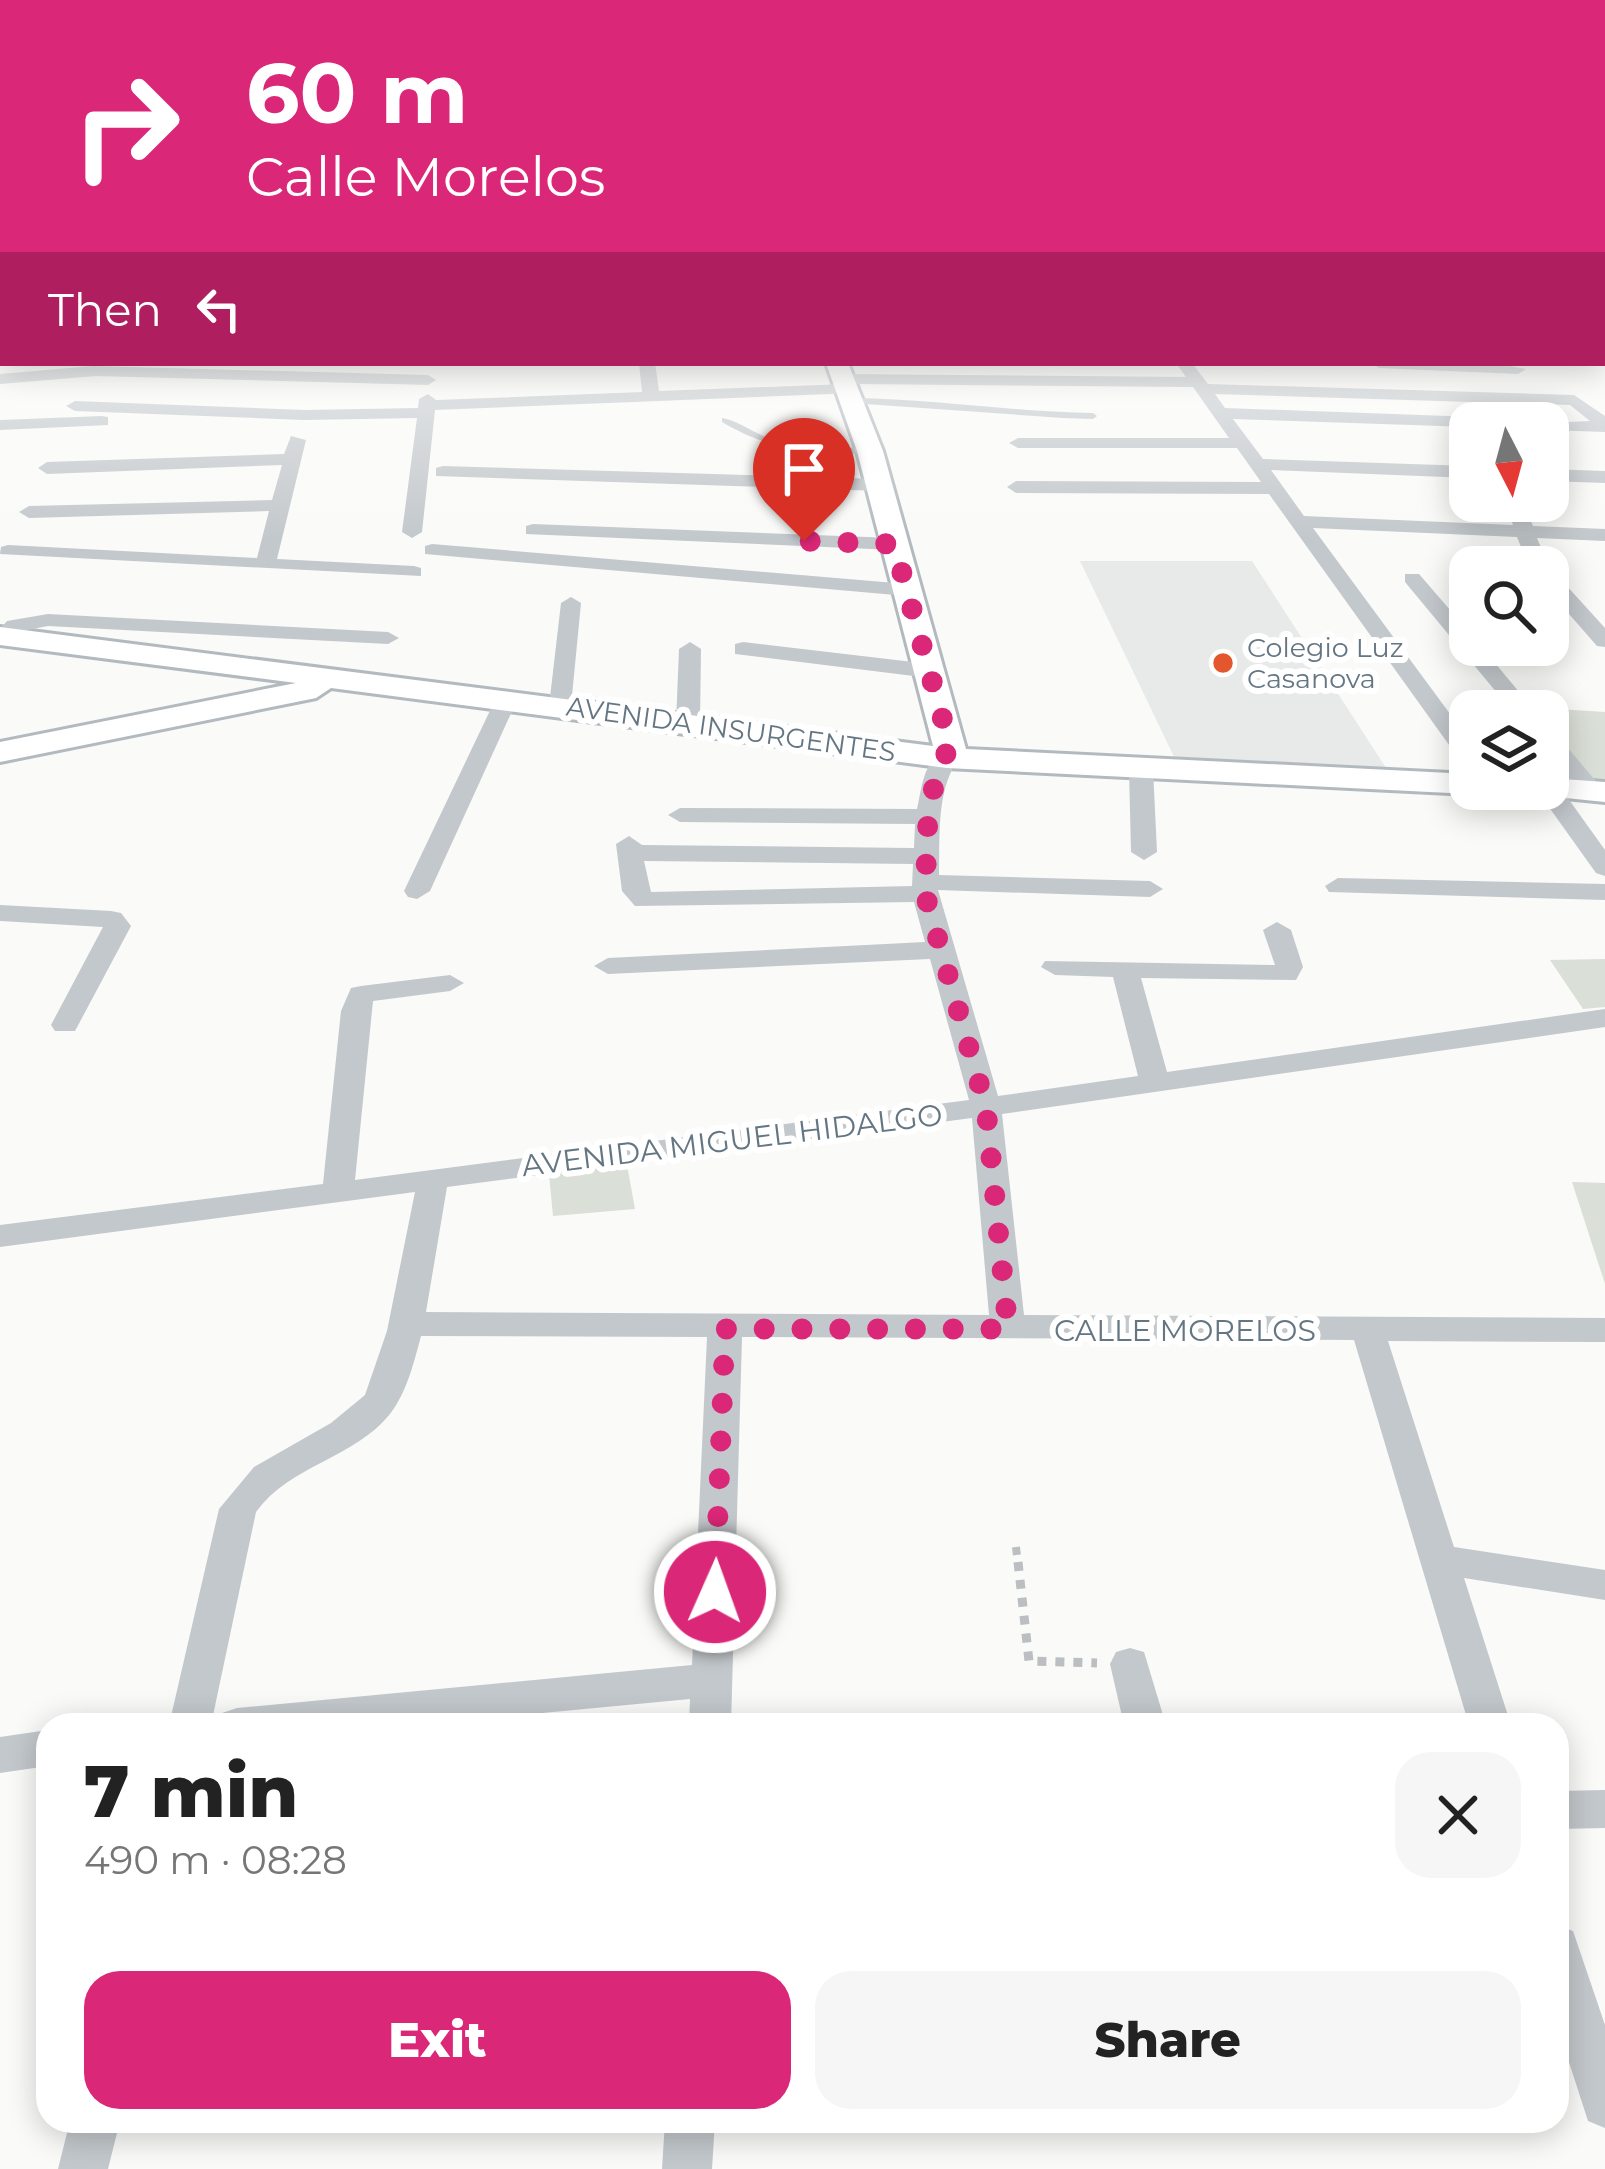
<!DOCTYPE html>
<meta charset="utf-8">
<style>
:root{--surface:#fff;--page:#f6f6f6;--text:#222;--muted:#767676;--accent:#db2777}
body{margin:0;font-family:Montserrat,sans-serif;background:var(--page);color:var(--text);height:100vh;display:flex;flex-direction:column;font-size:45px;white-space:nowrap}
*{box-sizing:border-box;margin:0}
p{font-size:39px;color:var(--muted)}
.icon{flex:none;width:66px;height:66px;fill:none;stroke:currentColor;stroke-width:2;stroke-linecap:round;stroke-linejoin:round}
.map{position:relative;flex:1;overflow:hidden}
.drawer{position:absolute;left:36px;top:1713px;width:1533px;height:420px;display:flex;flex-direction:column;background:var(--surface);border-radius:36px;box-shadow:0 6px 30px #0003}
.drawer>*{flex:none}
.top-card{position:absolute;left:0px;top:0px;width:1605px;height:366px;box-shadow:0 6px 30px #0003;background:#db2777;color:#fff;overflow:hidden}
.needle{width:78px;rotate:174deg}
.tools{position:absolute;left:1449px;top:402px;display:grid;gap:24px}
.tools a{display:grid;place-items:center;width:120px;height:120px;border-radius:24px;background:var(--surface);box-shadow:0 6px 30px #0003;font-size:60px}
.pin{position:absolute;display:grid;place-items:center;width:102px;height:102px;color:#fff;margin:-123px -51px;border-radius:50% 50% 50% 0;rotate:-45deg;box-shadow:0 0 12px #0007}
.pin .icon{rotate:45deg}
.me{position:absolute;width:132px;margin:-66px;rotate:2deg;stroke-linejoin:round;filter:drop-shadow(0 0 9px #0008)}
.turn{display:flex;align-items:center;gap:42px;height:252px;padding:0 48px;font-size:54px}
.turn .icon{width:156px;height:156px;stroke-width:2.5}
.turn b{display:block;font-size:84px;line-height:102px}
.then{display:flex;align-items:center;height:114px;padding:0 48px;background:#0003;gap:24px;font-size:45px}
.round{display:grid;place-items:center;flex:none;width:126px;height:126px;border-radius:36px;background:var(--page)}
.head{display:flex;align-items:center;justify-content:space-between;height:204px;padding:0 48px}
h1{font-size:72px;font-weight:800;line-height:90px}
.cta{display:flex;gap:24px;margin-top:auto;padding:24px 48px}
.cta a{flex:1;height:138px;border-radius:36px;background:var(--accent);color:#fff;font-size:48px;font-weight:800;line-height:138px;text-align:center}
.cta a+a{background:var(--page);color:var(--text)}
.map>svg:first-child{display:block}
.built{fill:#e8e9e9}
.green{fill:#dadfd7}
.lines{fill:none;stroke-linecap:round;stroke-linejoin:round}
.secondary-casing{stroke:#b3babf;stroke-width:6}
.path-far1{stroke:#bbbfc2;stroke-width:8;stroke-dasharray:8 8;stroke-linecap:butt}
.path{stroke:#bbbfc2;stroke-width:9;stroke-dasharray:9 9;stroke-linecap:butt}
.lane{fill:#c3c8cc;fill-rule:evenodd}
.street{fill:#c3c8cc;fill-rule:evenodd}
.secondary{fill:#fff;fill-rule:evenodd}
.route{stroke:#db2777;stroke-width:21;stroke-dasharray:0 37.8}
.poi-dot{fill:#e4572e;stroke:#fff;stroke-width:4.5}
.labels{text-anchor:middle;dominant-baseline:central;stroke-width:12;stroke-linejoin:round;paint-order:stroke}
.far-poi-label{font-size:27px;fill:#657683;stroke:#fff;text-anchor:start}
.far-street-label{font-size:27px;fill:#657683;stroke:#fff}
.street-label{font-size:30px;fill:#657683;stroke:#fff}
</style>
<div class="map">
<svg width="1605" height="2169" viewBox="0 0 1605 2169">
<rect width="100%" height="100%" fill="#fafaf8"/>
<polygon class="built" points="1080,561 1252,561 1390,774 1178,765"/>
<g class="green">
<polygon points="1523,707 1605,712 1605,787 1584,786 1548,740 1548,711"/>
<polygon points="1605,959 1605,1007 1583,1009 1550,960"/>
<polygon points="627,1165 635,1209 553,1216 549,1174"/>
<polygon points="1572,1182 1605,1183 1605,1284"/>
</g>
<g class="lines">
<defs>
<g id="secondary">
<polygon points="826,363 848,363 883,451 966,749 1470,774 1470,789 1484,789 1470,794 947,768 331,688 316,698 0,762 0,742 296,683 0,645 0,627 933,746 857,451"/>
<polygon points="1548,778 1605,782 1605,802 1536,795 1532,789 1548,789"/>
</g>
</defs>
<use href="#secondary" class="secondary-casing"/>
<polyline class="path-far1" points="1016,1547 1018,1565"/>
<polyline class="path" points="1018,1562 1029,1661 1097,1663"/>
<g class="lane">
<path d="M 854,398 C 934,399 1013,412 1093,413 L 1097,416 L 1093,419 L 1063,418 L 851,403 L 850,401 Z"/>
<path d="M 722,418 C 740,421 756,435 774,440 C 805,449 838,447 870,448 L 875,451 L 870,454 C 811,452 775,453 722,422 Z"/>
</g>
<g class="street">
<rect x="0" y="238" width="3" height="8"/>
<rect x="1602" y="254" width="3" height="8"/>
<rect x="0" y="269" width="3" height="8"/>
<rect x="1602" y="277" width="3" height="8"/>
<rect x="1602" y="306" width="3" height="10"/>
<polygon points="3,318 3,332 0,333 0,319"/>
<polygon points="1602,354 1605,354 1605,364 1598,363"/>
<polygon points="639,363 655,363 659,391 847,384 837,379 845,374 1186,377 1176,363 1192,363 1208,384 1574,395 1605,416 1605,432 1548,430 1548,423 1541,423 1590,421 1570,405 1215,394 1225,408 1503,418 1512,423 1470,423 1470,427 1233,419 1263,459 1470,466 1470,478 1271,470 1304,516 1513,525 1504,501 1522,501 1533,526 1605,529 1605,541 1537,538 1549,567 1548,569 1529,567 1517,537 1313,528 1470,741 1470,765 1462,763 1269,494 1016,493 1007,487 1016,481 1261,482 1237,448 1018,448 1009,443 1018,438 1229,438 1193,387 849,384 857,389 855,393 435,410 422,532 412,538 402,532 417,418 304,420 75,411 66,406 75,401 304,410 418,408 419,399 428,394 436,400 642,392"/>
<polygon points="1371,363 1493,363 1526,369 1518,374 1379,368"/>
<polygon points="93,366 428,375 436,380 428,385 96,376 0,384 0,374"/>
<polygon points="102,416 108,417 108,425 0,430 0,420"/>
<polygon points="291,436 306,440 277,559 414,566 421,568 421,576 0,554 1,547 8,545 257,558 269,511 29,518 19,512 29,506 272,500 282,465 47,474 38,468 47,462 284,454"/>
<polygon points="443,466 880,479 889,485 880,491 436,476 436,468"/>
<polygon points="1548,469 1605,471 1605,483 1548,481"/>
<polygon points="533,524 894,538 904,544 894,550 526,534 526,526"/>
<polygon points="432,544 907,584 917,590 907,596 425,554 425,546"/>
<polygon points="1548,571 1555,573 1605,628 1605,647 1597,646 1548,590"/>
<polygon points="1405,574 1419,574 1470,633 1470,645 1480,645 1535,711 1512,711 1405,582"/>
<polygon points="571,597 581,603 571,706 560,713 549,706 561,603"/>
<polygon points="48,614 388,632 399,638 388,644 48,626 22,631 12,642 0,642 0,629 7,621"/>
<polygon points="690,642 701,649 700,723 688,730 676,723 679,649"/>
<polygon points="743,642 930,664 941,671 930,678 735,654 735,644"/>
<polygon points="507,691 518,698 430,891 417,899 408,897 404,891 496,698"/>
<polygon points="1548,732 1556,734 1600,786 1600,796 1582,796 1548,754"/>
<path d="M 947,751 L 959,758 C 936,790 940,836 939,875 L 1150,881 L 1163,889 L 1150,897 L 938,890 L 998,1096 L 1138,1076 L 1113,977 L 1055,975 L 1041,967 L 1045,961 L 1275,965 L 1263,930 L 1277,922 L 1291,930 L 1303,967 L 1296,980 L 1141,978 L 1167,1072 L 1605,1009 L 1605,1027 L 1002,1114 L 1024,1315 L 1605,1318 L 1605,1342 L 1388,1341 L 1454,1547 L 1605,1570 L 1605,1600 L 1464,1578 L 1511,1725 L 1469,1725 L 1354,1340 L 742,1337 L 731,1725 L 689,1725 L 690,1699 L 417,1725 L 216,1725 L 222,1713 L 237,1708 L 692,1665 L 707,1337 L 421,1336 C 414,1362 407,1392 390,1414 C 355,1458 290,1465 256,1512 L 211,1725 L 169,1725 L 219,1509 L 254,1467 L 331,1423 L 365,1395 L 387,1331 L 415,1192 L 0,1247 L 0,1225 L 323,1184 L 341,1011 L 351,988 L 361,986 L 450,975 L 464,983 L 450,991 L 373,1001 L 355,1180 L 969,1100 L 930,959 L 608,974 L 594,966 L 608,958 L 925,942 L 914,902 L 635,906 L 622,891 L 616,844 L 629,836 L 642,845 L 914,848 L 915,824 L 680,822 L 668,815 L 680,808 L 917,809 C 922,787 923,759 947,751 ZM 644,861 L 913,864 L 912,886 L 651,892 ZM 972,1118 L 989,1315 L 426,1312 L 447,1187 Z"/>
<polygon points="1141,762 1153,769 1157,852 1144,860 1131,852 1129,769"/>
<polygon points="1548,781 1557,783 1605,850 1605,876 1596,873 1536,789 1548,789"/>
<polygon points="1338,878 1605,884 1605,900 1329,892 1325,886"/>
<polygon points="0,905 111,911 121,913 131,926 75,1031 55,1031 51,1025 103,927 0,921"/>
<polygon points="1130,1648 1144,1652 1166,1725 1124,1725 1110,1664 1116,1652"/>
<polygon points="48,1730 48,1766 0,1773 0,1737"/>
<polygon points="1605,1790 1605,1828 1557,1829 1557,1791"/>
<polygon points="1557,1925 1573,1931 1605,2025 1605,2128 1588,2121 1557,2025"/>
<polygon points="70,2121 120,2121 108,2169 58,2169"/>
<polygon points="665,2121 715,2121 712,2169 662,2169"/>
</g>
<use href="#secondary" class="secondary"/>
</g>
<linearGradient id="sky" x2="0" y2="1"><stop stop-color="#96bcdc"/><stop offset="0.44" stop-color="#fdfdfc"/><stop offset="1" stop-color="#fdfdfc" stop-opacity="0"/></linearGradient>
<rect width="1605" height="540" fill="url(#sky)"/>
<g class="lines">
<polyline class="route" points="715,1592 725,1329 1008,1329 986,1107 925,894 928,817 937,771 950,746 894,544 804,541"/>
</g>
<circle class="poi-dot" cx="1223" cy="663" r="12"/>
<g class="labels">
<g class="far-poi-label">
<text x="1247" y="647">Colegio Luz<tspan x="1247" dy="31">Casanova</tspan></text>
</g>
<g class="far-street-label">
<text transform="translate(731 729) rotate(8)">AVENIDA INSURGENTES</text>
</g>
<g class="street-label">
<text transform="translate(732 1140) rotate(-7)">AVENIDA MIGUEL HIDALGO</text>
<text x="1185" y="1330">CALLE MORELOS</text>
</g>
</g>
</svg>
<div class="tools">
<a><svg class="needle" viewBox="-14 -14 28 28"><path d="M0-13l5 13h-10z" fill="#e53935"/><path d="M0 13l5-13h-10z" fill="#767676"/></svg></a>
<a><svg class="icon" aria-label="search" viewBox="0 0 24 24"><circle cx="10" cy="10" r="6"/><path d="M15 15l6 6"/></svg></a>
<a><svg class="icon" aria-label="layers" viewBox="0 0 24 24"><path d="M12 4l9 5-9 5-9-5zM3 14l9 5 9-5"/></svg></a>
</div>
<div class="pin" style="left:804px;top:541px;background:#d93025"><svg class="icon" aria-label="arrive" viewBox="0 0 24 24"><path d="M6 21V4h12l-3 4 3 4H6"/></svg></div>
<svg class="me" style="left:715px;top:1592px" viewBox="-20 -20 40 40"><circle r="17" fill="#db2777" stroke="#fff" stroke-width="3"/><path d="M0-11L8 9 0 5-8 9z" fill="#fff"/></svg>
<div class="top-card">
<div class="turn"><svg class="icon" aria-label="right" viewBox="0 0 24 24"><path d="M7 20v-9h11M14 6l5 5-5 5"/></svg><div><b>60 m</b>Calle Morelos</div></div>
<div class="then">Then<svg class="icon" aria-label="left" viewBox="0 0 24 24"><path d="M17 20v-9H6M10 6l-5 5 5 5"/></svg></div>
</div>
<section class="drawer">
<div class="head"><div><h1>7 min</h1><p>490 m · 08:28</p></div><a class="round"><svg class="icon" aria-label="close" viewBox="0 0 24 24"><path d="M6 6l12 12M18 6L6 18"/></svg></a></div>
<div class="cta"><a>Exit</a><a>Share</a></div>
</section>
</div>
